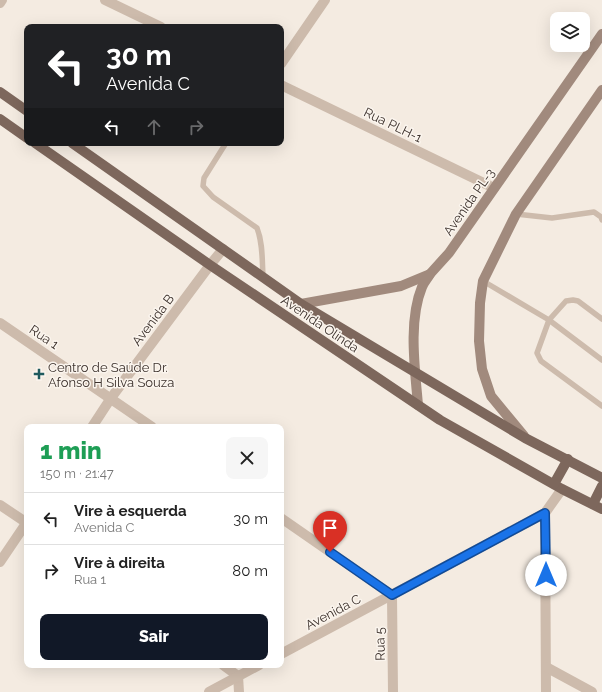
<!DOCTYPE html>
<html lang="pt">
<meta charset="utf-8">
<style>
:root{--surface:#fff;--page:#f6f6f6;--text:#222;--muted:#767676;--line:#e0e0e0;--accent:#111827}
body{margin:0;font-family:Raleway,sans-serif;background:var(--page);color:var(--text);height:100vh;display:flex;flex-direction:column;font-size:15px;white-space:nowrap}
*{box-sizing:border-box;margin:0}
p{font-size:13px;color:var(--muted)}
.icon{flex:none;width:22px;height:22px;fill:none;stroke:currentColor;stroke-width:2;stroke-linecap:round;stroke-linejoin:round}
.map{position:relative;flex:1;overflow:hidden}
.sheet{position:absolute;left:24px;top:424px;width:260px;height:244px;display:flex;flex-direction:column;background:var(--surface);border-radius:8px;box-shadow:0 4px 16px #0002}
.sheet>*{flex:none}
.banner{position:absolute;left:24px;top:24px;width:260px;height:122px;border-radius:8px;box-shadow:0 4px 16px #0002;background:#202124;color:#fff;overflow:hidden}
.fabs{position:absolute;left:550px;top:12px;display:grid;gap:8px}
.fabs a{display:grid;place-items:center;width:40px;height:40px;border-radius:8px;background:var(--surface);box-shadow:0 4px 16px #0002;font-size:20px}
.pin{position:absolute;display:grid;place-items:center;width:34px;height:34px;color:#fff;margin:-41px -17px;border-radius:50% 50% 50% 0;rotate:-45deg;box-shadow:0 0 4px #0007}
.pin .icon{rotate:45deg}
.me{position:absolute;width:44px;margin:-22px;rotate:0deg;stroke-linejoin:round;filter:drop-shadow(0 0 3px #0008)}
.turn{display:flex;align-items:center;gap:14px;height:84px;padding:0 16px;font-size:18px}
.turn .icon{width:52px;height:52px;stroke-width:2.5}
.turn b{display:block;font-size:28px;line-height:34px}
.lanes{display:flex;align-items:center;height:38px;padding:0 16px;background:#0003;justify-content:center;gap:20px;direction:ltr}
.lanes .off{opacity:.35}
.round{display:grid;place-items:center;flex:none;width:42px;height:42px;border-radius:8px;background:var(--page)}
.head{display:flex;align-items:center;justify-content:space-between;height:68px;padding:0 16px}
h1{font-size:24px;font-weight:800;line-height:30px;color:#1e9e55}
.button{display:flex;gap:8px;margin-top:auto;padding:8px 16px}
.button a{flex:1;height:46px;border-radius:8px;background:var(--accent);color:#fff;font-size:16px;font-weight:800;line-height:46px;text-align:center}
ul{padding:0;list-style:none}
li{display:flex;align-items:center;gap:12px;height:52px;padding:0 16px;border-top:1px solid var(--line)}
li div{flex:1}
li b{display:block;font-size:15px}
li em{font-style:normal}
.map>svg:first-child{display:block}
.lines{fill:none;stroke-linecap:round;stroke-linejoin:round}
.lane{stroke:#cdbbac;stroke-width:5.5}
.street{stroke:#cdbbac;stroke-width:10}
.secondary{stroke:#a18a7d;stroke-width:10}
.primary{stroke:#7d675c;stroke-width:10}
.route-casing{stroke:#114b97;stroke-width:10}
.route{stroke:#1a73e8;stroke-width:7}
.poi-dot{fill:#1f5a5e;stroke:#fbf5ee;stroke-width:1.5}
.labels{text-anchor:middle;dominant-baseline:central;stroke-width:3;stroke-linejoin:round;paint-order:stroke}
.street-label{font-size:13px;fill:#3b302b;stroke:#fbf5ee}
.poi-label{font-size:13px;fill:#3b302b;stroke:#fbf5ee;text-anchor:start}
</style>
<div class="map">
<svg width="602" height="692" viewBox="0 0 602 692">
<rect width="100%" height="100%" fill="#f4ebe1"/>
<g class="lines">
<g class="lane">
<path d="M 226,143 L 204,178 L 203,186 L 213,197 L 257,228 C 263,243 262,260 263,276"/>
<polyline points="516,214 552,218 594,212 601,217 602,220"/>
<polyline points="483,281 549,320 602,360"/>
<polyline points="602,319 578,301 573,300 566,301 549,320 537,353 541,361 602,406"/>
</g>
<g class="street">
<polyline points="105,0 161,27"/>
<polyline points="0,3 2,0"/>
<polyline points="281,64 325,0"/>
<polyline points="281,85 494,188"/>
<polyline points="0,323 152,427"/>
<polyline points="92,427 111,398 210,265 223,249"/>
<polyline points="0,505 27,523"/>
<polyline points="545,513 546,692"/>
<polyline points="281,518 392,595"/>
<polyline points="0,562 27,522"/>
<polyline points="392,595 393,692"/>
<polyline points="281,654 545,513 562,489"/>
<polyline points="223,665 238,676"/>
<polyline points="546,667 592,692"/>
<polyline points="238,676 239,692"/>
<polyline points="209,692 259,665"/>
</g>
<g class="secondary">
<polyline points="301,304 401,286 430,274 449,253 602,34"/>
<path d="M 418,405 C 415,369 408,321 422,287 C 424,282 428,278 430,274"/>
<polyline points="524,436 491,396 482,369 479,341 480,303 483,281 516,214 602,90"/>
</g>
<g class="primary">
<polyline points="0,92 27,111"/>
<polyline points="0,119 27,138"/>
<polyline points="35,143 210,265 440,420 562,489 602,509"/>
<polyline points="72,143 301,304 525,438 602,478"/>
<polyline points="554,484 568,459"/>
<polyline points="593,504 602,486"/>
</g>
</g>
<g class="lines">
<defs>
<polyline id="route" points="330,552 392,595 545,513 546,575"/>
</defs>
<use href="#route" class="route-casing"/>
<use href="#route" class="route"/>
</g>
<path class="poi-dot" d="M37 368h4v4h4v4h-4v4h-4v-4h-4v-4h4z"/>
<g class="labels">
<g class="street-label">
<text transform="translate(393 125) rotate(26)">Rua PLH-1</text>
<text transform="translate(469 202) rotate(-55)">Avenida PL-3</text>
<text transform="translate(153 320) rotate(-53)">Avenida B</text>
<text transform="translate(320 324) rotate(34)">Avenida Olinda</text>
<text transform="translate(44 337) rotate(34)">Rua 1</text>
<text transform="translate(333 612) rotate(-28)">Avenida C</text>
<text transform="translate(380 644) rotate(-91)">Rua 5</text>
</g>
<g class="poi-label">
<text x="48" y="367">Centro de Saúde Dr.<tspan x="48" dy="15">Afonso H Silva Souza</tspan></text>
</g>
</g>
</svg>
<div class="fabs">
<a><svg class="icon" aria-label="layers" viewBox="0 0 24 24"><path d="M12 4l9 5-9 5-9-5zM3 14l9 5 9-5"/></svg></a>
</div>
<div class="pin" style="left:330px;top:552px;background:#d93025"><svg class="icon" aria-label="arrive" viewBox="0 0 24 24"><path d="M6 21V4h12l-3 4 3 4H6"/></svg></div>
<svg class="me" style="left:546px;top:575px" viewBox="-20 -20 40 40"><circle r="19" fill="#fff"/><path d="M0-13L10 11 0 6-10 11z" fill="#1a73e8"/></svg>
<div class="banner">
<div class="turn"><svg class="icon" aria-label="left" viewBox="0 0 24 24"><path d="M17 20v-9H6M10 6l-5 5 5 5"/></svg><div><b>30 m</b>Avenida C</div></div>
<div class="lanes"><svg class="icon" aria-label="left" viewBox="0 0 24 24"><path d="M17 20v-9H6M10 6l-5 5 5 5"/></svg><svg class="icon off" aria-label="ahead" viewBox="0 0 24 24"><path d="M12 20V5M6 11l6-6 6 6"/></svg><svg class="icon off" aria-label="right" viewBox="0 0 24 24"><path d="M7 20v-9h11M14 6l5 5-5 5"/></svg></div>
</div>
<section class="sheet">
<div class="head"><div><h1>1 min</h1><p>150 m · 21:47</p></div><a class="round"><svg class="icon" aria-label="close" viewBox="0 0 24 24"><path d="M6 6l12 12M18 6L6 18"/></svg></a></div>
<ul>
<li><svg class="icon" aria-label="left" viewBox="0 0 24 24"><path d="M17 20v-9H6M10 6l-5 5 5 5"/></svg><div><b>Vire à esquerda</b><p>Avenida C</p></div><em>30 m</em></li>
<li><svg class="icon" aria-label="right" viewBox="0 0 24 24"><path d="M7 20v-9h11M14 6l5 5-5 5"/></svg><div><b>Vire à direita</b><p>Rua 1</p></div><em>80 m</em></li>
</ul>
<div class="button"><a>Sair</a></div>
</section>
</div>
